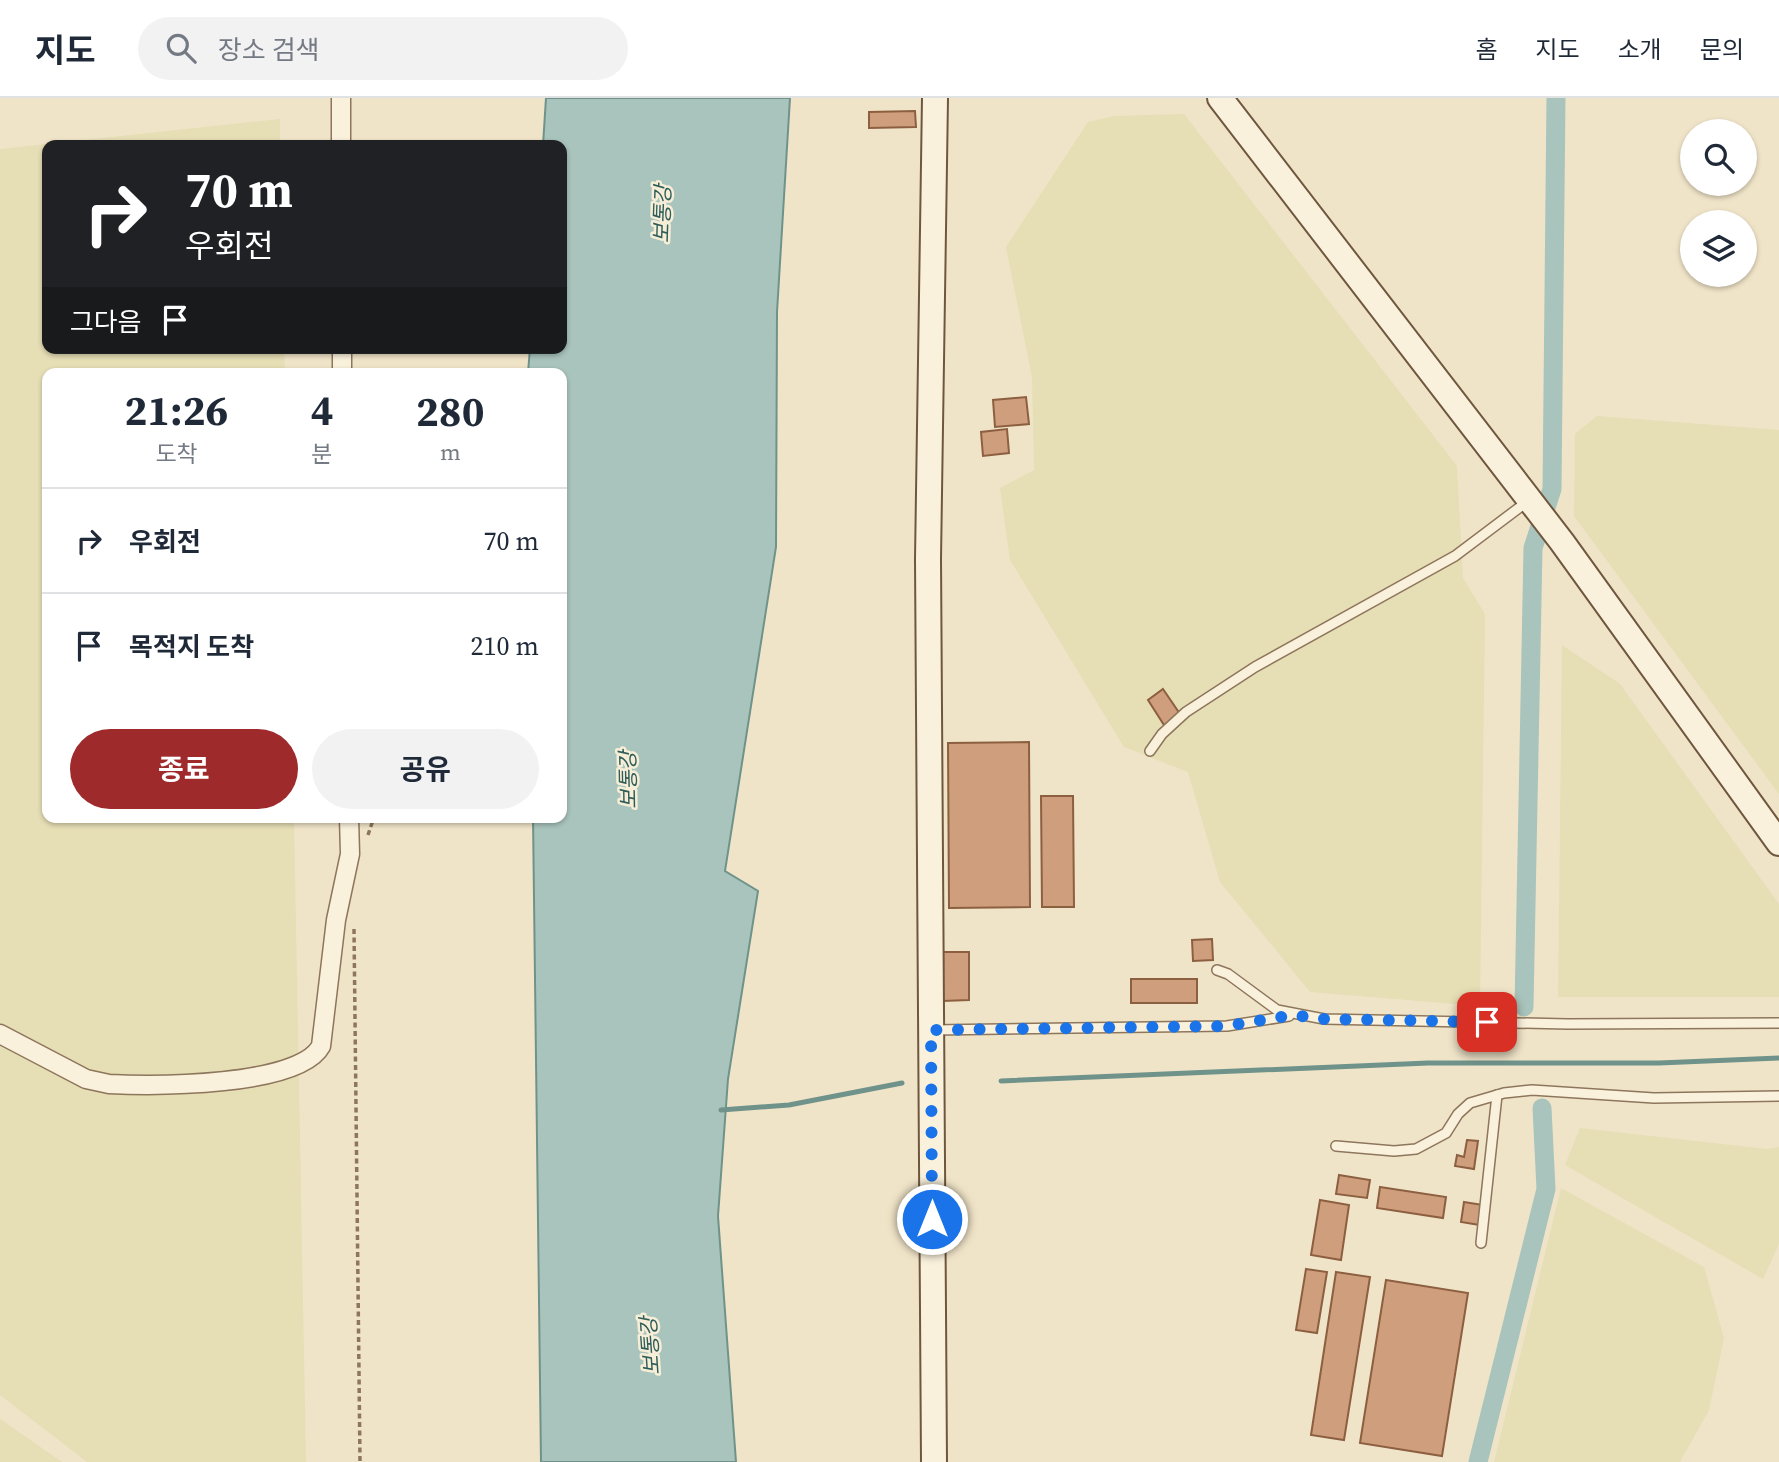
<!DOCTYPE html>
<html lang="ko">
<meta charset="utf-8">
<style>
:root{--surface:#fff;--page:#f2f2f3;--text:#1f2937;--muted:#747a83;--line:#e0e1e3;--accent:#9e2a2b}
body{margin:0;font-family:"Source Serif 4","Noto Sans KR",serif;background:var(--page);color:var(--text);height:100vh;display:flex;flex-direction:column;font-size:26px;white-space:nowrap}
*{box-sizing:border-box;margin:0}
p{font-size:23px;color:var(--muted)}
.icon{flex:none;width:38px;height:38px;fill:none;stroke:currentColor;stroke-width:2;stroke-linecap:round;stroke-linejoin:round}
.map{position:relative;flex:1;overflow:hidden}
.details{position:absolute;left:42px;top:270px;width:525px;height:455px;display:flex;flex-direction:column;background:var(--surface);border-radius:14px;box-shadow:0 2px 5px #0004}
.details>*{flex:none}
.hud{position:absolute;left:42px;top:42px;width:525px;height:214px;border-radius:14px;box-shadow:0 2px 5px #0004;background:#202124;color:#fff;overflow:hidden}
.controls{position:absolute;left:1680px;top:21px;display:grid;gap:14px}
.controls a{display:grid;place-items:center;width:77px;height:77px;border-radius:50%;background:var(--surface);box-shadow:0 2px 5px #0004;font-size:35px}
.pin{position:absolute;display:grid;place-items:center;width:60px;height:60px;color:#fff;margin:-30px;border-radius:14px;box-shadow:0 4px 10px #0006}
.me{position:absolute;width:77px;margin:-38px;rotate:0deg;stroke-linejoin:round;filter:drop-shadow(0 0 5px #0008)}
.turn{display:flex;align-items:center;gap:24px;height:147px;padding:0 28px;font-size:32px}
.turn .icon{width:91px;height:91px;stroke-width:2.5}
.turn b{display:block;font-size:49px;line-height:60px}
.then{display:flex;align-items:center;height:66px;padding:0 28px;background:#0003;gap:14px;font-size:26px}
.eta{display:flex;justify-content:space-evenly;align-items:center;height:119px;text-align:center}
.eta b{font-size:42px;font-weight:700;line-height:49px}
.action{display:flex;gap:14px;margin-top:auto;padding:14px 28px}
.action a{flex:1;height:80px;border-radius:42px;background:var(--accent);color:#fff;font-size:28px;font-weight:700;line-height:80px;text-align:center}
.action a+a{background:var(--page);color:var(--text)}
ul{padding:0;list-style:none}
li{display:flex;align-items:center;gap:21px;height:105px;padding:0 28px;border-top:2px solid var(--line)}
li div{flex:1}
li b{display:block;font-size:26px}
li em{font-style:normal}
header{display:flex;align-items:center;gap:42px;box-sizing:border-box;height:98px;padding:0 35px;background:var(--surface);border-bottom:2px solid var(--line)}
header strong{font-size:33px}
nav{display:flex;gap:38px;margin-inline-start:auto;font-size:24px}
.search{width:490px;height:63px;background:var(--page);display:flex;align-items:center;gap:18px;box-sizing:border-box;padding:0 24px;border-radius:38px;color:var(--muted);font-size:26px}
.map>svg:first-child{display:block}
.farmland{fill:#e6deb5}
.water{fill:#a9c4bc;stroke:#6f938a;stroke-width:2}
.lines{fill:none;stroke-linecap:round;stroke-linejoin:round}
.stream{stroke:#6f938a;stroke-width:5}
.canal{stroke:#a9c4bc;stroke-width:19}
.building{fill:#cf9f7d;stroke:#8d5f41;stroke-width:2}
.lane-casing{stroke:#8d765c;stroke-width:12}
.street-casing{stroke:#8d765c;stroke-width:21}
.secondary-casing{stroke:#6f573f;stroke-width:28}
.path{stroke:#8d765c;stroke-width:3.5;stroke-dasharray:5 3.5;stroke-linecap:butt}
.lane{stroke:#faf1dc;stroke-width:9}
.street{stroke:#faf1dc;stroke-width:18}
.secondary{stroke:#faf1dc;stroke-width:24}
.route{stroke:#1a73e8;stroke-width:12;stroke-dasharray:0 21.6}
.labels{text-anchor:middle;dominant-baseline:central;stroke-width:5;stroke-linejoin:round;paint-order:stroke}
.water-label{font-size:21px;font-style:italic;fill:#2f5d5a;stroke:#f7eed8}
</style>
<header>
<strong>지도</strong>
<div class="search"><svg class="icon" aria-label="search" viewBox="0 0 24 24"><circle cx="10" cy="10" r="6"/><path d="M15 15l6 6"/></svg>장소 검색</div>
<nav><a>홈</a><a>지도</a><a>소개</a><a>문의</a></nav>
</header>
<div class="map">
<svg width="1779" height="1364" viewBox="0 0 1779 1364">
<rect width="100%" height="100%" fill="#f0e4c8"/>
<g class="farmland">
<polygon points="1184,16 1457,368 1463,480 1485,516 1480,908 1310,894 1220,784 1188,674 1124,649 1010,462 1000,390 1034,372 1032,279 1006,149 1088,24 1114,18"/>
<polygon points="280,21 280,47 47,47 47,250 284,250 285,275 47,275 47,719 294,719 306,1364 87,1364 0,1297 0,51"/>
<polygon points="1597,318 1779,332 1779,696 1574,418 1575,336"/>
<polygon points="1562,547 1620,586 1779,806 1779,899 1558,899"/>
<polygon points="1580,1030 1767,1051 1779,1049 1779,1146 1763,1181 1565,1067"/>
<polygon points="1561,1090 1704,1169 1724,1240 1709,1312 1680,1364 1494,1364"/>
<polygon points="0,1321 62,1364 0,1364"/>
</g>
<polygon class="water" points="546,0 790,0 777,214 776,449 725,773 758,793 728,981 718,1118 736,1364 541,1364 533,719 562,719 562,275 528,275 530,250 562,250 562,47 543,47"/>
<g class="lines">
<g class="stream">
<polyline points="1001,983 1428,965 1659,965 1779,960"/>
<polyline points="721,1012 789,1007 902,985"/>
</g>
<g class="canal">
<polyline points="1524,909 1533,450 1552,391 1556,0"/>
<polyline points="1478,1364 1546,1091 1542,1010"/>
</g>
</g>
<g class="building">
<polygon points="915,13 916,29 869,30 869,14"/>
<polygon points="1026,299 1029,326 995,329 993,302"/>
<polygon points="1007,331 1009,355 983,358 981,334"/>
<polygon points="1163,591 1180,616 1164,627 1148,602"/>
<polygon points="1029,644 1030,809 949,810 948,645"/>
<polygon points="1041,698 1073,698 1074,809 1042,809"/>
<polygon points="1212,841 1213,862 1193,863 1192,842"/>
<polygon points="942,854 969,854 969,902 943,903"/>
<rect x="1131" y="881" width="66" height="24"/>
<polygon points="1467,1042 1478,1043 1474,1071 1455,1068 1457,1057 1464,1059"/>
<polygon points="1339,1077 1370,1082 1367,1100 1336,1096"/>
<polygon points="1380,1089 1446,1099 1443,1120 1377,1110"/>
<polygon points="1320,1102 1349,1107 1341,1162 1311,1157"/>
<polygon points="1464,1104 1483,1107 1480,1127 1461,1124"/>
<polygon points="1306,1171 1327,1174 1317,1235 1296,1232"/>
<polygon points="1336,1174 1370,1179 1344,1342 1311,1337"/>
<polygon points="1386,1182 1468,1195 1442,1358 1360,1345"/>
</g>
<g class="lines">
<defs>
<g id="lane">
<polyline points="1150,653 1162,636 1186,614 1255,569 1455,458 1528,403"/>
<polyline points="1217,872 1228,876 1277,912 1324,921 1568,926 1779,925"/>
<polyline points="933,932 1227,928 1289,918"/>
<polyline points="1336,1048 1394,1053 1416,1051 1446,1035 1458,1016 1470,1005 1504,995 1532,992 1654,1000 1779,998"/>
<polyline points="1481,1145 1497,997"/>
</g>
<g id="street">
<polyline points="341,47 341,0"/>
<polyline points="342,250 342,275"/>
<path d="M 0,936 L 86,981 L 109,986 C 153,988 299,989 321,948 L 336,822 L 350,756 L 349,719"/>
</g>
<g id="secondary">
<polyline points="1220,0 1562,444 1779,745"/>
<polyline points="934,1364 928,461 935,0"/>
</g>
</defs>
<use href="#lane" class="lane-casing"/>
<use href="#street" class="street-casing"/>
<use href="#secondary" class="secondary-casing"/>
<g class="path">
<polyline points="368,737 374,719"/>
<polyline points="354,831 360,1364"/>
</g>
<use href="#lane" class="lane"/>
<use href="#street" class="street"/>
<use href="#secondary" class="secondary"/>
</g>
<g class="lines">
<polyline class="route" points="932,1121 931,932 1227,928 1293,917 1324,921 1487,924"/>
</g>
<g class="labels">
<g class="water-label">
<text transform="translate(662 116) rotate(-88)">보통강</text>
<text transform="translate(628 682) rotate(-91)">보통강</text>
<text transform="translate(650 1248) rotate(-94)">보통강</text>
</g>
</g>
</svg>
<div class="controls">
<a><svg class="icon" aria-label="search" viewBox="0 0 24 24"><circle cx="10" cy="10" r="6"/><path d="M15 15l6 6"/></svg></a>
<a><svg class="icon" aria-label="layers" viewBox="0 0 24 24"><path d="M12 4l9 5-9 5-9-5zM3 14l9 5 9-5"/></svg></a>
</div>
<div class="pin" style="left:1487px;top:924px;background:#d93025"><svg class="icon" aria-label="arrive" viewBox="0 0 24 24"><path d="M6 21V4h12l-3 4 3 4H6"/></svg></div>
<svg class="me" style="left:932px;top:1121px" viewBox="-20 -20 40 40"><circle r="17" fill="#1a73e8" stroke="#fff" stroke-width="3"/><path d="M0-11L8 9 0 5-8 9z" fill="#fff"/></svg>
<div class="hud">
<div class="turn"><svg class="icon" aria-label="right" viewBox="0 0 24 24"><path d="M7 20v-9h11M14 6l5 5-5 5"/></svg><div><b>70 m</b>우회전</div></div>
<div class="then">그다음<svg class="icon" aria-label="arrive" viewBox="0 0 24 24"><path d="M6 21V4h12l-3 4 3 4H6"/></svg></div>
</div>
<section class="details">
<div class="eta">
<div><b>21:26</b><p>도착</p></div>
<div><b>4</b><p>분</p></div>
<div><b>280</b><p>m</p></div>
</div>
<ul>
<li><svg class="icon" aria-label="right" viewBox="0 0 24 24"><path d="M7 20v-9h11M14 6l5 5-5 5"/></svg><div><b>우회전</b></div><em>70 m</em></li>
<li><svg class="icon" aria-label="arrive" viewBox="0 0 24 24"><path d="M6 21V4h12l-3 4 3 4H6"/></svg><div><b>목적지 도착</b></div><em>210 m</em></li>
</ul>
<div class="action"><a>종료</a><a>공유</a></div>
</section>
</div>
